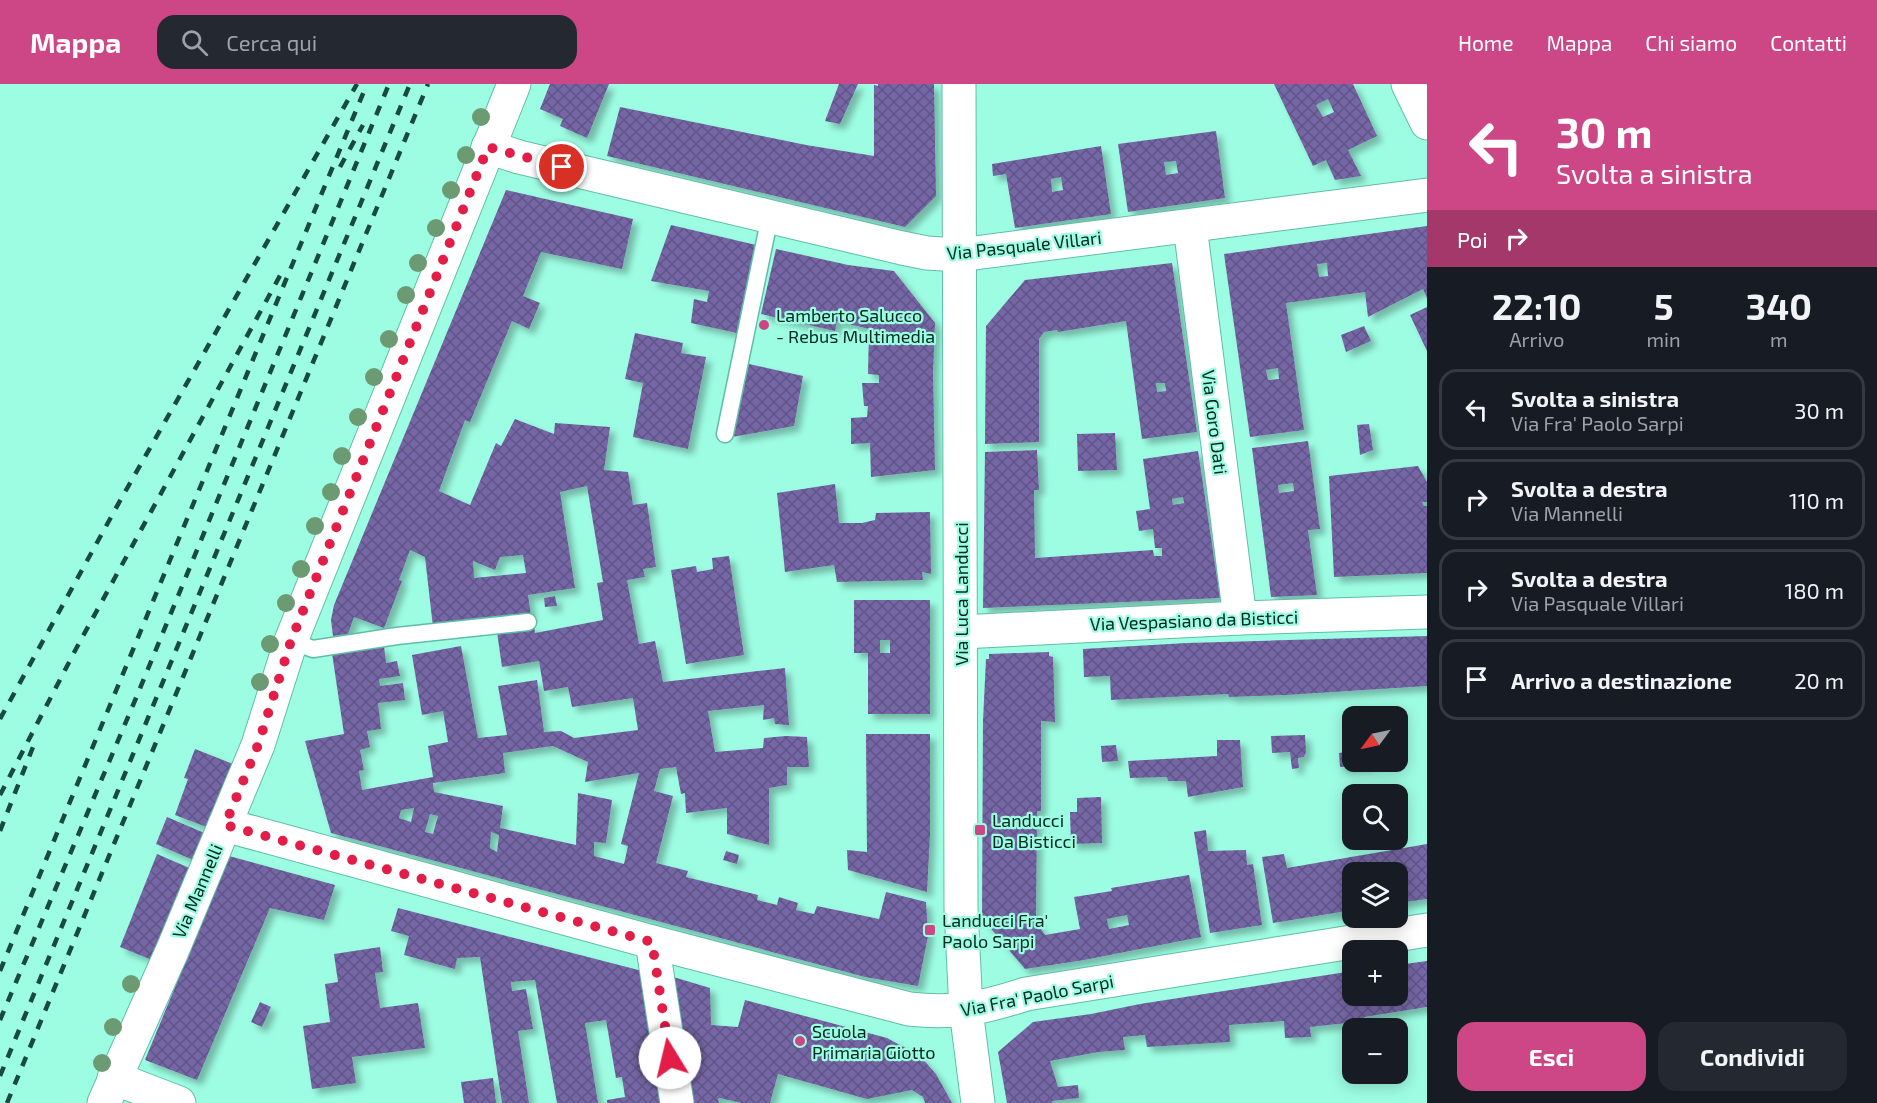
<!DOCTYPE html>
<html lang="it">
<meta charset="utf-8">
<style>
:root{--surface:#171b24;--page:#242831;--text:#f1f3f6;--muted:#9ea1a6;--line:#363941;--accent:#cd4685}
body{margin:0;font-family:"Exo 2",sans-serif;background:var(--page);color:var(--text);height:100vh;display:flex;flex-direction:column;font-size:22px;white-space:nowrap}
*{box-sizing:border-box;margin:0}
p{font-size:20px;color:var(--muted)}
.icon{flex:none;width:33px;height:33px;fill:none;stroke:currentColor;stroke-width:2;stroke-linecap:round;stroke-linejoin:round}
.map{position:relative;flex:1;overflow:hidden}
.drawer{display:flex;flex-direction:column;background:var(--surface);width:450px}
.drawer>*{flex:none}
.banner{background:#cd4685;color:#fff;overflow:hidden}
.needle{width:39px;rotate:237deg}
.fabs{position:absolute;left:1342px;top:622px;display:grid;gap:12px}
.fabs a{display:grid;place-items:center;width:66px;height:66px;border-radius:12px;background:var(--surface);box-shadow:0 3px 15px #0003;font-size:30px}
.pin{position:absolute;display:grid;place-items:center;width:51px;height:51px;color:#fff;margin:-26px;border:3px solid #fff;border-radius:50%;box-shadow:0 2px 6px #0007}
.me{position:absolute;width:66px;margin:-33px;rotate:351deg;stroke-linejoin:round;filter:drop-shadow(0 0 4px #0008)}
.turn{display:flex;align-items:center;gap:21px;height:126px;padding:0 30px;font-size:27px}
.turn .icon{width:78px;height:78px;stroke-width:2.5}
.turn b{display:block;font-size:42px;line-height:51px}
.then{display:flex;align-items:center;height:57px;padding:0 30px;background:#0003;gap:12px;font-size:22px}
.eta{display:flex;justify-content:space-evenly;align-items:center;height:102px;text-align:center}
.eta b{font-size:36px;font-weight:700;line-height:42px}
.action{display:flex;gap:12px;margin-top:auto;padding:12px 30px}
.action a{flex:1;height:69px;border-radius:18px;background:var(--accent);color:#fff;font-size:24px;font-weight:700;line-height:69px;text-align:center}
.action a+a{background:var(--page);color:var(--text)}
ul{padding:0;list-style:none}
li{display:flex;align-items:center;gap:18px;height:81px;margin:0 12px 9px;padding:0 18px;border:3px solid var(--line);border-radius:18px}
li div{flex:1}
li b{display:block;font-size:22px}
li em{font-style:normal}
header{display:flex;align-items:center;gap:36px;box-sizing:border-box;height:84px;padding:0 30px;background:var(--accent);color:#fff}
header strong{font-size:28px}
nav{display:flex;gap:33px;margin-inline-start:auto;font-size:21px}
.search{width:420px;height:54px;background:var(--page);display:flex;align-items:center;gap:15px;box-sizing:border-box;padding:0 21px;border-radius:18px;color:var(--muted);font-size:22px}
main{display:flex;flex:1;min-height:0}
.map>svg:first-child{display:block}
.building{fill:url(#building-cross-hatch);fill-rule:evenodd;filter:url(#shadow)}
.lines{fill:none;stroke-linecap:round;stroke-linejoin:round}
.lane-casing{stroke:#5fbea7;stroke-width:19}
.street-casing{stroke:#5fbea7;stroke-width:35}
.lane{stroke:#fff;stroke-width:16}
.street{stroke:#fff;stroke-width:33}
.rail{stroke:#194a3e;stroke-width:4.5;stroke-dasharray:10 10;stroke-linecap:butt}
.tree{fill:#6c9b73}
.route{stroke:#e11d48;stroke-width:10;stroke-dasharray:0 18}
.poi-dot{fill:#cd4685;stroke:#9dfde3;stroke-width:2}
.labels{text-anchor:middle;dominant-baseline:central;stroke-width:4.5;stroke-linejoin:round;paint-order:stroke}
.street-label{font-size:18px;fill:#00281f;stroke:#9dfde3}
.poi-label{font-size:18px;fill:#00281f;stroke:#9dfde3;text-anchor:start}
</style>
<header>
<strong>Mappa</strong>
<div class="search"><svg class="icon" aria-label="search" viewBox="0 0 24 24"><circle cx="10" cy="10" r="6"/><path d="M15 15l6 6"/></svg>Cerca qui</div>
<nav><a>Home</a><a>Mappa</a><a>Chi siamo</a><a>Contatti</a></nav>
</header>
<main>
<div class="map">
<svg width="1427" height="1019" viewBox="0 0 1427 1019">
<defs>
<pattern id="building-cross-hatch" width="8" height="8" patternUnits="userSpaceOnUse" patternTransform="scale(1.5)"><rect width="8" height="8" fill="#7666a5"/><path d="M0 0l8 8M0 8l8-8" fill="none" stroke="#5e5486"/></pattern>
<filter id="shadow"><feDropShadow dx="5.5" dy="5.5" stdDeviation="3" flood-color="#0004"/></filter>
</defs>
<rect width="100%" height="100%" fill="#9dfde3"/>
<g class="building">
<polygon points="550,0 609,0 587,54 560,42 563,35 540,25"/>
<polygon points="839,0 858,0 840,40 825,37"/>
<polygon points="878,0 934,0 936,112 905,143 607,72 620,23 806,61 874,72 874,1 878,2"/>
<path d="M 1274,0 L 1353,0 L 1377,52 L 1348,66 L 1361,92 L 1335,96 L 1326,76 L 1313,82 ZM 1328,15 L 1334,28 L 1323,33 L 1316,21 Z"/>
<path d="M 1216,47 L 1225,114 L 1128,128 L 1118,60 ZM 1176,77 L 1178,89 L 1166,91 L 1164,78 Z"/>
<path d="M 1101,62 L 1111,130 L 1015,144 L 1006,90 L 993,92 L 992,80 ZM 1061,93 L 1063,106 L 1052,108 L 1051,95 Z"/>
<path d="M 506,106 L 633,135 L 622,185 L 541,168 L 523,212 L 540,219 L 529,245 L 512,237 L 470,338 L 465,336 L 439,407 L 470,421 L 496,359 L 501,362 L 515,335 L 554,350 L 555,339 L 610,343 L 604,386 L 628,388 L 633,421 L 647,419 L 656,483 L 643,485 L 645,493 L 627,496 L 639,560 L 655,557 L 663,598 L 785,584 L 789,641 L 775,640 L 774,634 L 763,636 L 764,621 L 708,627 L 715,668 L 763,664 L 764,654 L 786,652 L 807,653 L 809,683 L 787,683 L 787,701 L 769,704 L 769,761 L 727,750 L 727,724 L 686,729 L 685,709 L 681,710 L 676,683 L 660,685 L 654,707 L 673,712 L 656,779 L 688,787 L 686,793 L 758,811 L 757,816 L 777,821 L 779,813 L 798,819 L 796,826 L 814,830 L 817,822 L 879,835 L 886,808 L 926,818 L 928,852 L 918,902 L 865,893 L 331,749 L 305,657 L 344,650 L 332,569 L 384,562 L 386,579 L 397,577 L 400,592 L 379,595 L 380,602 L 403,599 L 405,616 L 378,619 L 381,645 L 367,647 L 370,663 L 360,666 L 364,686 L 359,687 L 362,706 L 433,693 L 428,662 L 448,658 L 443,627 L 422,631 L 412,571 L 461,562 L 478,654 L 507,651 L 498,602 L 537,596 L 544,648 L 561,647 L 574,654 L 638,646 L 633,614 L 572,623 L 568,603 L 544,607 L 539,577 L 502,583 L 497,548 L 534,542 L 535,549 L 603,536 L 597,499 L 603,498 L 587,402 L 560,408 L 575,504 L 528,511 L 531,532 L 433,543 L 425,473 L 410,466 L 399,496 L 402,497 L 384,544 L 354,533 L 348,550 L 333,552 L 331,536 L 334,521 ZM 523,471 L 526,489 L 474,494 L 473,477 L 495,486 L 500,473 ZM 553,662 L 588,678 L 585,698 L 639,689 L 621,760 L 628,762 L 624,780 L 594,772 L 594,758 L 606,759 L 612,716 L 578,709 L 576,761 L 500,744 L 503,722 L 434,708 L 433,699 L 505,689 L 503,669 ZM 414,724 L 411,738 L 399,734 L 401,726 ZM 430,730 L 438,732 L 433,750 L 425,748 ZM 491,748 L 499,751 L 497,768 L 490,764 Z"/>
<polygon points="671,141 756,161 737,249 691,239 694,215 707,218 709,207 651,197"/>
<path d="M 1427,142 L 1427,214 L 1423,205 L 1368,233 L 1365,208 L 1286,219 L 1304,346 L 1250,353 L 1224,170 ZM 1327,179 L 1328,192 L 1319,193 L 1317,180 ZM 1278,284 L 1279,295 L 1268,296 L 1266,286 Z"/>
<polygon points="776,165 848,181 894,187 935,239 933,290 935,386 871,393 870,359 851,360 851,334 867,333 868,322 864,322 862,299 879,299 879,291 868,290 869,245 837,237 835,247 761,230"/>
<path d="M 1172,179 L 1197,348 L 1142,355 L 1126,237 L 1058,248 L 1057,246 L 1044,248 L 1039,255 L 1039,358 L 985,360 L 986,242 L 1025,196 ZM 1156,299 L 1165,299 L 1166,307 L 1157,308 Z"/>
<polygon points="1427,223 1427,267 1410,231"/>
<polygon points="1364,242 1371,257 1346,268 1341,251"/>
<polygon points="635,249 683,259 681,269 706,273 688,365 633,353 643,299 625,295"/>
<polygon points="749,280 803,292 794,342 732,353"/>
<polygon points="1369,340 1373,366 1360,371 1357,341"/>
<polygon points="1115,349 1117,386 1078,387 1077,350"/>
<path d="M 1308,357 L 1320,445 L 1308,446 L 1317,511 L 1271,513 L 1252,364 ZM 1293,399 L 1294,407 L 1279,409 L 1278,401 Z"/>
<path d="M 1037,366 L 1039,406 L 1034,406 L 1035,474 L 1153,466 L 1154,472 L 1162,472 L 1162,464 L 1155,464 L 1153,445 L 1139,447 L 1136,427 L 1150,425 L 1143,375 L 1198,367 L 1220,514 L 983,524 L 985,368 ZM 1183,413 L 1184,419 L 1173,421 L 1172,415 Z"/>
<polygon points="1418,382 1427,398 1427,418 1422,418 1424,422 1427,422 1427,489 1334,493 1329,392"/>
<polygon points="835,400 839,439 862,439 875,436 876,429 930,428 931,490 922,488 923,496 837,498 834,481 785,488 777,409"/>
<polygon points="729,472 744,571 686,580 671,486 696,482 697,488 713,485 712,474"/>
<polygon points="555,512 557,522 545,523 544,514"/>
<path d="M 854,516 L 930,516 L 930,630 L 868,630 L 868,569 L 854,569 ZM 880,556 L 890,556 L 890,569 L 880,569 Z"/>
<polygon points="1427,552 1427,602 1285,611 1229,613 1228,610 1111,616 1110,592 1084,593 1083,565 1187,559"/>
<path d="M 1049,568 L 1049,572 L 1053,573 L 1055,638 L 1041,637 L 1041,727 L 1037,727 L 1036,833 L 1033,833 L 1045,851 L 1080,845 L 1074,813 L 1112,807 L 1111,804 L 1189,791 L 1201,853 L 1084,876 L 1025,885 L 982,834 L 983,637 L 986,575 L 989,575 L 989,570 ZM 1127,831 L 1129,841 L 1109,845 L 1107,835 Z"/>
<polygon points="866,650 930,650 930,751 927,808 848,786 847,766 867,768"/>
<polygon points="1305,651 1306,668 1304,673 1298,674 1299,684 1292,685 1290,668 1272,669 1271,652"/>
<polygon points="1217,656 1240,656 1243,703 1188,713 1186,697 1168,697 1167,693 1130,694 1128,677 1217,672"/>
<polygon points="1116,661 1118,677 1102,678 1101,662"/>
<polygon points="195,665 238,682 212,745 175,731 188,695 184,694"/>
<polygon points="1353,667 1353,678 1370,678 1370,681 1340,683 1339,669"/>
<polygon points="1101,713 1102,759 1071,760 1070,728 1077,728 1077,714"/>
<polygon points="167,733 209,751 198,778 156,760"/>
<polygon points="1206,746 1208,767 1246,766 1247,781 1253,780 1262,841 1210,849 1194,748"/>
<polygon points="1427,760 1427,815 1398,819 1398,789 1353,789 1353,826 1273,839 1262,773 1284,770 1287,784"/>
<polygon points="726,767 739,771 737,780 723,776"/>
<polygon points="157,770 194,786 157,878 120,863"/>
<polygon points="229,772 335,801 324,836 270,824 197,996 145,976"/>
<polygon points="398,824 646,888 666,1019 607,1019 607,1016 625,1013 622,993 616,994 606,936 585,939 598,1019 557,1019 535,896 511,898 512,907 526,905 533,945 518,947 529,1019 502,1019 480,873 457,874 455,885 404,871 409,852 391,847"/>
<polygon points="380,863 383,888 375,889 380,924 418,919 425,964 352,973 356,999 312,1005 303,942 330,938 325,900 338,898 334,870"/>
<polygon points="1427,877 1427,923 1364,933 1365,937 1310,943 1311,953 1285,954 1284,937 1229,941 1230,958 1147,963 1145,951 1123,953 1125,966 1098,968 1050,977 1058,1003 1078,1001 1079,1014 1052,1017 1053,1019 1007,1019 998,968 1033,938 1091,930 1140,920 1353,887 1353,912 1398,912 1398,881"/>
<polygon points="670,892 710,904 711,941 738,943 745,916 887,954 920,972 936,990 952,1019 925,1019 923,1013 912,1006 867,1015 778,990 770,1019 741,1019 720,1014 718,1015 719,1019 690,1019"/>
<polygon points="260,918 271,923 262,943 251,938"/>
<polygon points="493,994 496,1019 464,1019 461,998"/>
</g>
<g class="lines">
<defs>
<g id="lane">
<polyline points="725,350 770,132"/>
<polyline points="291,557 313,565 397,552 528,538"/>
</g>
<g id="street">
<polyline points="959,0 961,825 966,926 978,1019"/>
<polyline points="1408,0 1427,39"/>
<polyline points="488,63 519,73 902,164 927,169 959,171 1427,111"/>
<polyline points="1190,142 1240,534"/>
<polyline points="961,548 1240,534 1427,528"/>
<path d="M 225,741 L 652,858 L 909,925 C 955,930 983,924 1026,910 L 1427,846"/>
<polyline points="652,858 677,1019"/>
<polyline points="114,994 179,1019"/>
<polyline points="104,1019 173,865 258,661 291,557 514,0"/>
</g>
</defs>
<use href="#lane" class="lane-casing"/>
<use href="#street" class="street-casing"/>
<use href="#lane" class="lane"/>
<use href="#street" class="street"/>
<g class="rail">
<polyline points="340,83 363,41"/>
<polyline points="0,635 121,415 357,0"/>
<polyline points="0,711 77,563 282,188"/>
<polyline points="0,747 33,663"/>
<polyline points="0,887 367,0"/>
<polyline points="0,936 136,614 389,0"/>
<polyline points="0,992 410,0"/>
<polyline points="7,1019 428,0"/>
</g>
</g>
<g class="tree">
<circle cx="481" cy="33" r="9"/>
<circle cx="466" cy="71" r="9"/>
<circle cx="451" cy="106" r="9"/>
<circle cx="436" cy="144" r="9"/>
<circle cx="418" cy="179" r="9"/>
<circle cx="406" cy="211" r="9"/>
<circle cx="389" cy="255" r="9"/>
<circle cx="374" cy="293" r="9"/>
<circle cx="358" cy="333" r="9"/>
<circle cx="342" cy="372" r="9"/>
<circle cx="331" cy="408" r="9"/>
<circle cx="315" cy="442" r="9"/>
<circle cx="301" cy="485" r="9"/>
<circle cx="286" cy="519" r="9"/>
<circle cx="270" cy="560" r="9"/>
<circle cx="260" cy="598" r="9"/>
<circle cx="131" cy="900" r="9"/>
<circle cx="113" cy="943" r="9"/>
<circle cx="102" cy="979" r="9"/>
</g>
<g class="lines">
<polyline class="route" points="562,83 488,63 291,557 258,661 225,741 652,858 670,974"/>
</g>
<g class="poi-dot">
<circle cx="764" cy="241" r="6"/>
<rect x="974" y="740" width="12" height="12" rx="3"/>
<rect x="924" y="840" width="12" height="12" rx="3"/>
<circle cx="800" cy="957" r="6"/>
</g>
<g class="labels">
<g class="street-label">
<text transform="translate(1024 161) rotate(-6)">Via Pasquale Villari</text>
<text transform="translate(1215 338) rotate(83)">Via Goro Dati</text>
<text transform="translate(961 510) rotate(-90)">Via Luca Landucci</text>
<text transform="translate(1194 536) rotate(-2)">Via Vespasiano da Bisticci</text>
<text transform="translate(197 807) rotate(-67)">Via Mannelli</text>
<text transform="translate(1037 911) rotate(-11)">Via Fra' Paolo Sarpi</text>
</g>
<g class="poi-label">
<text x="776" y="231">Lamberto Salucco<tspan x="776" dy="21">- Rebus Multimedia</tspan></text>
<text x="992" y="736">Landucci<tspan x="992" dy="21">Da Bisticci</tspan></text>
<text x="942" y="836">Landucci Fra'<tspan x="942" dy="21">Paolo Sarpi</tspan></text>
<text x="812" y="947">Scuola<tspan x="812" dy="21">Primaria Giotto</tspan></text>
</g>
</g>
</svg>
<div class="fabs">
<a><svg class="needle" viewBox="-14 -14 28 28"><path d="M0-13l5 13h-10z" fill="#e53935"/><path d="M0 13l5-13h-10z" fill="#9ea1a6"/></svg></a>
<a><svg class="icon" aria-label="search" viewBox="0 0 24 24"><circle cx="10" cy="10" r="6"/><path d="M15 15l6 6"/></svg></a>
<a><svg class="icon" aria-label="layers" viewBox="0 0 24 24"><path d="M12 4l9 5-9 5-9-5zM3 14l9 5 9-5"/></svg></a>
<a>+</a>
<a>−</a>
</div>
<div class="pin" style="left:562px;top:83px;background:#d93025"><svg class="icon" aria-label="arrive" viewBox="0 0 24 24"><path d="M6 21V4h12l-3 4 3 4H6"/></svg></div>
<svg class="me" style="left:670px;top:974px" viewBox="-20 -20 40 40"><circle r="19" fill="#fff"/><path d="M0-13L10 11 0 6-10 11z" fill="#e11d48"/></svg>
</div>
<section class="drawer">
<div class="banner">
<div class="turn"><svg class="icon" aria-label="left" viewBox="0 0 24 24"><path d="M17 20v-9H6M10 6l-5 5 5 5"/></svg><div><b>30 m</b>Svolta a sinistra</div></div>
<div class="then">Poi<svg class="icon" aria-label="right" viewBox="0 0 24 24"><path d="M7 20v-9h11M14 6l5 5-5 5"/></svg></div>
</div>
<div class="eta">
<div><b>22:10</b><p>Arrivo</p></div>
<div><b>5</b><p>min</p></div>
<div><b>340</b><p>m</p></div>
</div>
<ul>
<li><svg class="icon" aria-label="left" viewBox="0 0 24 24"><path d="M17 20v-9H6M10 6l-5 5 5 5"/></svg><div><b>Svolta a sinistra</b><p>Via Fra' Paolo Sarpi</p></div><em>30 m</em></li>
<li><svg class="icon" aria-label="right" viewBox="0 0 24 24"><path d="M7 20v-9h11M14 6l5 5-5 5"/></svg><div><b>Svolta a destra</b><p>Via Mannelli</p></div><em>110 m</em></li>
<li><svg class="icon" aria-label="right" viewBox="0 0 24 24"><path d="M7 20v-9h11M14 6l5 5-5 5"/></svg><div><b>Svolta a destra</b><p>Via Pasquale Villari</p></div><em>180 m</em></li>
<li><svg class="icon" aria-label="arrive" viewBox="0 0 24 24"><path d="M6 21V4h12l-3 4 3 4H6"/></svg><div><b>Arrivo a destinazione</b></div><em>20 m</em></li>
</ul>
<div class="action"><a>Esci</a><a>Condividi</a></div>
</section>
</main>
